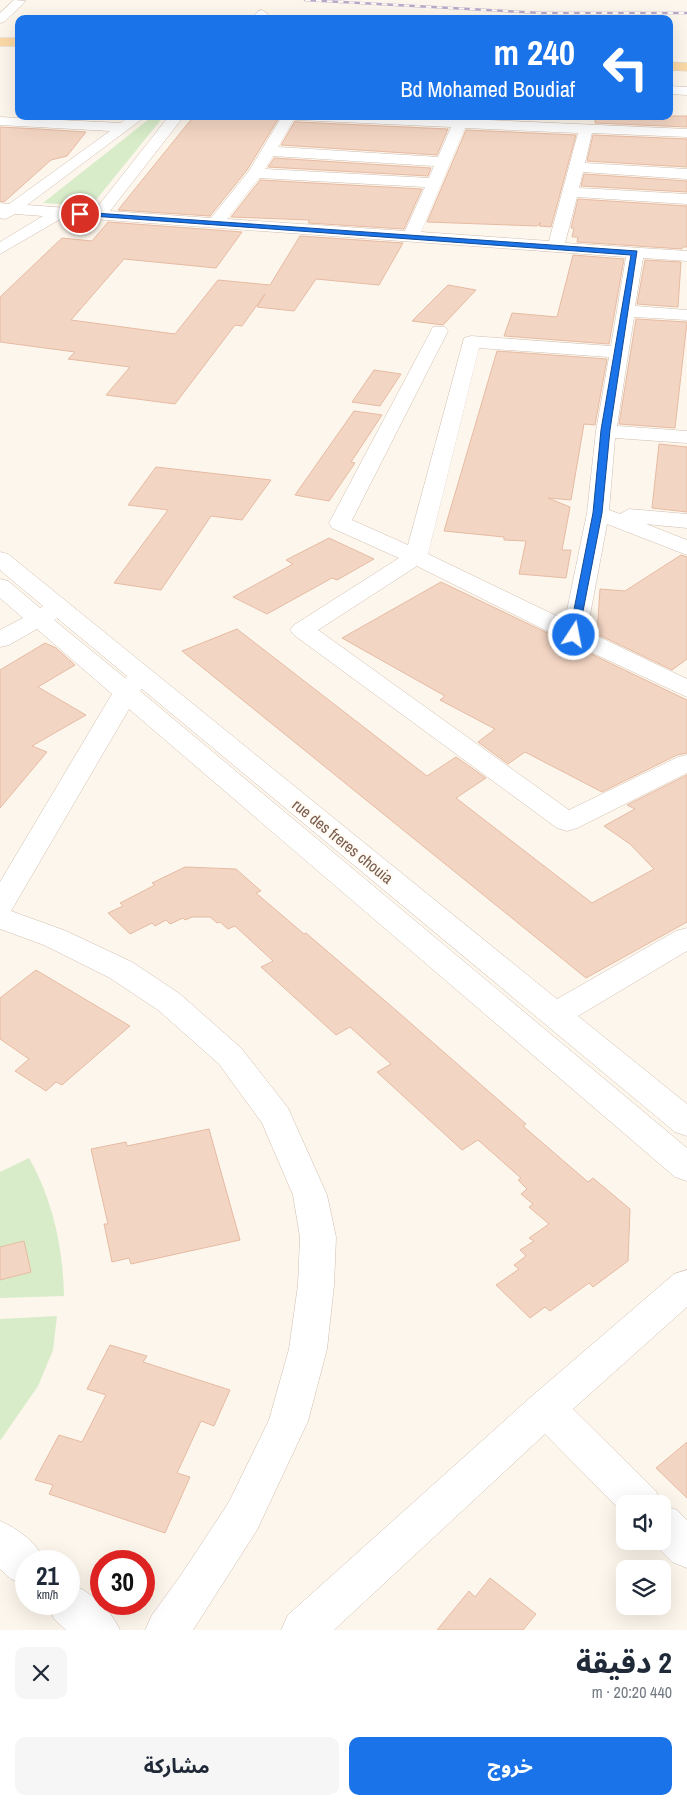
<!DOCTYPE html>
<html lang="ar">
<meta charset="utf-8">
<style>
:root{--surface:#fff;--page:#f6f6f7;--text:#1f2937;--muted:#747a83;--accent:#1a73e8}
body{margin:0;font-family:"Archivo Narrow","Noto Sans Arabic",sans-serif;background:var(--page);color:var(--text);direction:rtl;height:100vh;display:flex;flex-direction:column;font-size:19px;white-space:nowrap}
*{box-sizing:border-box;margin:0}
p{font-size:16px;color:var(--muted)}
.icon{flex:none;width:28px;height:28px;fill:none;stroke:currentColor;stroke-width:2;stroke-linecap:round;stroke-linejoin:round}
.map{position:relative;height:1630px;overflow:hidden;direction:ltr}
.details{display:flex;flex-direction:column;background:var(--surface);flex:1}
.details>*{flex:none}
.top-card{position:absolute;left:15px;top:15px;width:658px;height:105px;border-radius:10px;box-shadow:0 5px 20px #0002;direction:rtl;background:#1a73e8;color:#fff;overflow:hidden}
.fabs{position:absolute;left:616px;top:1495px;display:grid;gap:10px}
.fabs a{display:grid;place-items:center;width:55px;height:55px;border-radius:10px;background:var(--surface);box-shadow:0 5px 20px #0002;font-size:25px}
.speed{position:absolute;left:15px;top:1550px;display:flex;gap:10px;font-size:25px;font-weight:700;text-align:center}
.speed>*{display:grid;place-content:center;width:65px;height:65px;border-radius:50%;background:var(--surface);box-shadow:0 5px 20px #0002;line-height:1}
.speed small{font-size:12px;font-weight:400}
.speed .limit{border:8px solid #d22;background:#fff;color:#111}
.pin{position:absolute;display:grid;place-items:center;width:42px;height:42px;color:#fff;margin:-21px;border:2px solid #fff;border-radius:50%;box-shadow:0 1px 5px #0007}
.me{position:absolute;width:55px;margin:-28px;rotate:11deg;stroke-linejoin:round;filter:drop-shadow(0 0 4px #0008)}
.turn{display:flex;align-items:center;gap:18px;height:105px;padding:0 15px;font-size:22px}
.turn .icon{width:65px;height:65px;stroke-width:2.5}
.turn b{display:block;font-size:35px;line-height:42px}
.round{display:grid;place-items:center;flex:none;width:52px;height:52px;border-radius:10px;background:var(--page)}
.headline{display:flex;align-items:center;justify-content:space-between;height:85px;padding:0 15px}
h1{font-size:30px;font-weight:700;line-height:38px}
.primary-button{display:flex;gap:10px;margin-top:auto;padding:10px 15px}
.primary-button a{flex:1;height:58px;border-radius:10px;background:var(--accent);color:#fff;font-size:20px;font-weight:700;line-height:58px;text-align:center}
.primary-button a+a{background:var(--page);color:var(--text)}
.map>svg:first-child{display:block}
.green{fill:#d8ecc9}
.building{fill:#f3d5c3;stroke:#e6bba3}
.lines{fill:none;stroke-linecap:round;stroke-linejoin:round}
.minor-casing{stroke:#d1beb0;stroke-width:1}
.major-casing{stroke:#dad1cd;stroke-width:1}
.minor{fill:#fff;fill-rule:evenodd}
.major{fill:#fbd9a5;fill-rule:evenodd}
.rail-casing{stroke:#b9a8c9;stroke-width:2.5}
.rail{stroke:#fffaf3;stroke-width:2;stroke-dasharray:5.5;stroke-linecap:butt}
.route{fill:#1a73e8;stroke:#114b97}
.labels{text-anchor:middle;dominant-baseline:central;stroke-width:4;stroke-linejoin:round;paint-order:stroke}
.street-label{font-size:16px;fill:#7a5c4d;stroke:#fffaf3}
</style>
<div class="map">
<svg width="687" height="1630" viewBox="0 0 687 1630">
<rect width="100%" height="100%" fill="#fdf6ec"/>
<g class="green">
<polygon points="153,116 164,116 91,206 43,203"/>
<path d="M 29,1158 C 53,1200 63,1248 64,1296 L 0,1298 L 0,1172 Z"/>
<polygon points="57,1316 53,1350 38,1386 0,1441 0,1319"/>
</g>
<g class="building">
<polygon points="194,116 280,116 247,170 210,216 118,210"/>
<polygon points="447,116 517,116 516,119"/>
<polygon points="595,116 687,116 687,127 595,123"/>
<polygon points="295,121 297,122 448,129 437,155 281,145"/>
<polygon points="0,127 39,129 86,132 67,156 51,160 4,202 0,201"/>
<polygon points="466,130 576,135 551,227 539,226 541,222 537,226 427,222"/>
<polygon points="593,135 687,139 687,167 587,161"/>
<polygon points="274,158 431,168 428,176 268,167"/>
<polygon points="584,174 687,181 687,192 581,186"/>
<polygon points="260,180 422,189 404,229 308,223 310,220 231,217"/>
<polygon points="578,199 687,206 687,247 682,247 682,249 577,242 578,237 572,237 574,228 571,228"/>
<polygon points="108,222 242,232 216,268 124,259 71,320 175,334 218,280 270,285 300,236 403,243 379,285 316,279 294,311 257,307 265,294 242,326 235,325 175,404 106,395 130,367 68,359 75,352 0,342 0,297 62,238 92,241"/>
<polygon points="573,255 624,259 609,344 504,336 512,313 557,317"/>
<polygon points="645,260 681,262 678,307 637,304"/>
<polygon points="448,285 476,290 443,325 412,321"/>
<polygon points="636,319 687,322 675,428 619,424"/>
<polygon points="497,351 607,359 595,425 584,424 571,500 548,498 570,507 562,550 571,550 566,578 519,574 526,541 504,540 504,537 444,531"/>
<polygon points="374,370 401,374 380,406 352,402"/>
<polygon points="354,411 382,415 351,462 355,463 329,501 295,495"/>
<polygon points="659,444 687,447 687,512 652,508"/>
<polygon points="156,467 271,480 242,520 211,516 161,590 114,583 168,510 128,505"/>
<polygon points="329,538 374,559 337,580 332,578 267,614 233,597 293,564 286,560"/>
<polygon points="681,555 687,557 687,659 672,670 597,634 600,589 625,591"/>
<polygon points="441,582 687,700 687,753 677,755 602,792 525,752 508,764 478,742 495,729 440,700 445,696 342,638"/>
<polygon points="237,629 427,776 456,757 486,778 456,798 592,903 654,869 630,844 604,826 635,809 627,805 687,775 687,922 586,978 182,651"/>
<polygon points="45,643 56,648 75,665 38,687 86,715 32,746 47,752 0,808 0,670"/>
<polygon points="185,867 236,869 261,891 256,893 304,934 306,933 398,1012 526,1124 523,1126 588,1182 593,1178 630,1209 628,1261 593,1287 589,1283 550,1311 545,1307 530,1318 496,1285 519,1269 514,1265 526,1256 520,1250 534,1241 529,1238 549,1224 529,1207 533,1204 521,1194 527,1189 518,1180 521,1178 478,1140 462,1150 377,1072 391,1064 350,1027 336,1035 261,967 273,961 235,926 228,929 220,922 217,923 210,917 192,917 185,920 183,918 170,924 166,920 155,926 152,923 130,934 108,913 123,906 120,903 155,885 152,883"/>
<polygon points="36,970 130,1026 62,1085 56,1082 46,1091 15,1071 29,1059 0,1039 0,998"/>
<polygon points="209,1129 240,1240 131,1264 129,1258 112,1262 104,1224 108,1224 91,1149 126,1142 127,1146"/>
<polygon points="24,1241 31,1272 0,1280 0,1247"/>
<polygon points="110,1345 147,1356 143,1362 230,1390 214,1426 201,1421 177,1473 190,1477 165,1533 49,1494 53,1485 35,1480 59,1435 82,1442 106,1395 87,1389"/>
<polygon points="687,1442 687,1498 656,1468"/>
<polygon points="490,1578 536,1614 523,1630 437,1630 469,1591 475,1597"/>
</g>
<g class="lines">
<defs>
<g id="minor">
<polygon points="14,0 26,1 4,22 0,23 0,13"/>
<polygon points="262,10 268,14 265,19 252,19 258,11"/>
<polygon points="669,86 687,87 687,95 669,94"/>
<path d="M 130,116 L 146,116 L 27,205 L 95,210 L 169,116 L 184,116 L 110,211 L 211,218 L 249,171 L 282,116 L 400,116 L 687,129 L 687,137 L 592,133 L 585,163 L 687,169 L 687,179 L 583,172 L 579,188 L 687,194 L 687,204 L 577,197 L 565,243 L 687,251 L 687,261 L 643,258 L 635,306 L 687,310 L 687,320 L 634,317 L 617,426 L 687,431 L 687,443 L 615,438 L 609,510 L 620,514 L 629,509 L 687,514 L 687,528 L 646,524 L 687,540 L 687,555 L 607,524 L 587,631 L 687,679 L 687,697 L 565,640 L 417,566 L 318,630 L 569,810 L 678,757 L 687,755 L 687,773 L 577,828 L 567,831 L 557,828 L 294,635 L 290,630 L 294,625 L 399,558 L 332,528 L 329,523 L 433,327 L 445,327 L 448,331 L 352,520 L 408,545 L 464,338 L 471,336 L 611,346 L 626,257 L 64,217 L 0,254 L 0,242 L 43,216 L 15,214 L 5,219 L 0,218 L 0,203 L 9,204 L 110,131 L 0,125 L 0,117 L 121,123 ZM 294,119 L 297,120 L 451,127 L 438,157 L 278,147 ZM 465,128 L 578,133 L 549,241 L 421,232 ZM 273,156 L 434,166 L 429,178 L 265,169 ZM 259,178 L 425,187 L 405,231 L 227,219 ZM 479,348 L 609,357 L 596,431 L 587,513 L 565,620 L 428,554 Z"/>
<path d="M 0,552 L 8,554 L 557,999 L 676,931 L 687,928 L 687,951 L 578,1016 L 687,1104 L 687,1136 L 675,1132 L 142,689 L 140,691 L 687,1148 L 687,1181 L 675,1177 L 129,709 L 11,911 L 66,931 L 132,962 L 180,994 L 241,1048 L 288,1108 L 327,1195 L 336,1237 L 334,1285 L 327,1349 L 308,1421 L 257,1530 L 193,1630 L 145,1630 L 152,1615 L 181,1575 L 229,1502 L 269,1420 L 289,1349 L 298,1285 L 300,1237 L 293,1195 L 262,1123 L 219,1064 L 158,1010 L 110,978 L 44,945 L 0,929 L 0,882 L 112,694 L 37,629 L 9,645 L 0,647 L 0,630 L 23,618 L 0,598 L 0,579 L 8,581 L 40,608 L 43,606 L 0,570 ZM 57,618 L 127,676 L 125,678 L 54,620 Z"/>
<polygon points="687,1270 687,1307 573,1409 656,1491 662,1504 625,1504 625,1515 545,1434 334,1630 281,1630 288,1615 532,1396 674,1274"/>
<polygon points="662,1505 677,1510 687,1520 687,1568 672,1562 651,1541 662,1541"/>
<path d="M 0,1521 C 19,1529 37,1543 45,1561 L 26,1561 L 26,1585 L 11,1579 L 0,1569 Z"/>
<path d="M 69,1583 C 91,1592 110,1608 120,1630 L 66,1630 L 54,1619 L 48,1604 L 69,1604 Z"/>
</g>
<g id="major">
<rect x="0" y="38" width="19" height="8"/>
<polygon points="669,62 687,63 687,71 669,70"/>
</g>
</defs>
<use href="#minor" class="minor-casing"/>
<use href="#major" class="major-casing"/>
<use href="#minor" class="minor"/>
<use href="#major" class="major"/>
<defs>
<polyline id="rail" points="305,0 542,13 687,13"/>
</defs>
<use href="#rail" class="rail-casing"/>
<use href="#rail" class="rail"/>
</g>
<polygon class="route" points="80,212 637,251 610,430 602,513 578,637 569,635 593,513 601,430 631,255 78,215"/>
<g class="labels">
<g class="street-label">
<text transform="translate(343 841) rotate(39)">rue des freres chouia</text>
</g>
</g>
</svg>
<div class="fabs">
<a><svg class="icon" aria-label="sound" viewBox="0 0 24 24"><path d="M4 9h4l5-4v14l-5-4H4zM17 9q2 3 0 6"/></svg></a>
<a><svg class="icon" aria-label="layers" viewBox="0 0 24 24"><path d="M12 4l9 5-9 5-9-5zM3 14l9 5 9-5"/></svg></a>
</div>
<div class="speed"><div>21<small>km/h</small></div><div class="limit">30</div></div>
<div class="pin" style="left:80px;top:214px;background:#d93025"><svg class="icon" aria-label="arrive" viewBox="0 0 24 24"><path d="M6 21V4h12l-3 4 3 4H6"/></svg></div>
<svg class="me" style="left:574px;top:635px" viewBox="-20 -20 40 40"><circle r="17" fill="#1a73e8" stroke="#fff" stroke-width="3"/><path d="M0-11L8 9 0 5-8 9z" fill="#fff"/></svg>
<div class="top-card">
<div class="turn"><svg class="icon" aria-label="left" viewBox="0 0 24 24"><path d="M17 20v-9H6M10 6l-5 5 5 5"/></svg><div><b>240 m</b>Bd Mohamed Boudiaf</div></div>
</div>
</div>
<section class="details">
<div class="headline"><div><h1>2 دقيقة</h1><p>440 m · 20:20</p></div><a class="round"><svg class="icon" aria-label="close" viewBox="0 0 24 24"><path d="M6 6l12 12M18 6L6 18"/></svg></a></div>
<div class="primary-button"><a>خروج</a><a>مشاركة</a></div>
</section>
